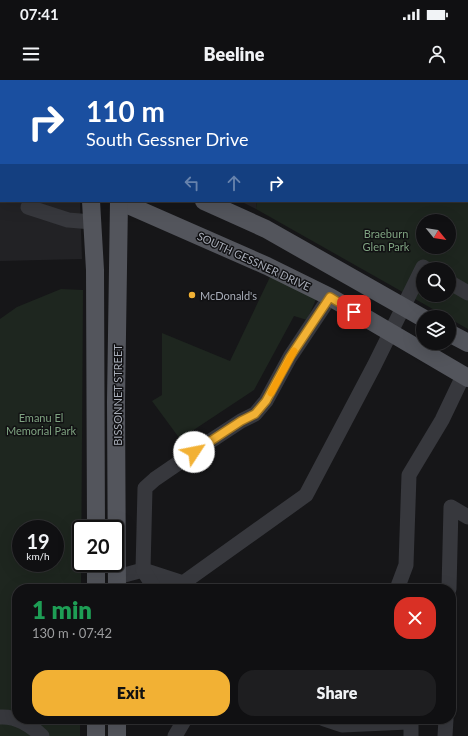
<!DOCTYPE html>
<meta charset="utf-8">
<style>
:root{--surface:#101012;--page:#1e1e20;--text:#f1f3f6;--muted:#9c9d9f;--line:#303032;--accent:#f2b134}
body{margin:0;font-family:Lato,sans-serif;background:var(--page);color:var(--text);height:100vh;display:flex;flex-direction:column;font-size:15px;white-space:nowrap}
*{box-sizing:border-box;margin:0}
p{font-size:13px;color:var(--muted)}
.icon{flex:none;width:22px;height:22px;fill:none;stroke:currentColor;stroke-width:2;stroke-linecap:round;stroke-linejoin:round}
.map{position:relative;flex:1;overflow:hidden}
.sheet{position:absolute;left:12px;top:504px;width:444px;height:140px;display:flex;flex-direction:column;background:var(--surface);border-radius:16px;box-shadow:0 4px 16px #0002,0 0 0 1px var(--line)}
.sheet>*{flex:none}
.banner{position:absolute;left:0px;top:0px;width:468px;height:122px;box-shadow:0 4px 16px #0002,0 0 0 1px var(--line);background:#1a4fa0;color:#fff;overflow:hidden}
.needle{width:26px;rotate:120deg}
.buttons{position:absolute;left:416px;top:134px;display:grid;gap:8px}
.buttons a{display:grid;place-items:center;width:40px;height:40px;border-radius:50%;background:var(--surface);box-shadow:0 4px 16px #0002,0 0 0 1px var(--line);font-size:20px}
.speed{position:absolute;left:12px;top:440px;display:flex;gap:8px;font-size:20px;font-weight:700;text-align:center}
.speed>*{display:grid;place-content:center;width:52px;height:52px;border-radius:50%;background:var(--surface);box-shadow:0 4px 16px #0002,0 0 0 1px var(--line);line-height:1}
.speed small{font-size:10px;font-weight:400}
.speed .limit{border:2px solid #111;border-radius:6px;background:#fff;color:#111}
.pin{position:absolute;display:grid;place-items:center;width:34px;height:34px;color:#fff;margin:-17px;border-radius:8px;box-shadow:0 2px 6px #0006}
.me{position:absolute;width:44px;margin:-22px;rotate:56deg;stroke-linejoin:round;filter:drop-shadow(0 0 3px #0008)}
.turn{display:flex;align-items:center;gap:14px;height:84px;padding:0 20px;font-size:18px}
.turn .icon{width:52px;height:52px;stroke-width:2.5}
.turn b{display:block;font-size:28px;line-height:34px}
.lanes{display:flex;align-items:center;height:38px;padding:0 20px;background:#0003;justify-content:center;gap:20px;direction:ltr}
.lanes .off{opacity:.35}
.round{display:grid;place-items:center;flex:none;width:42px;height:42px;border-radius:16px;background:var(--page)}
.head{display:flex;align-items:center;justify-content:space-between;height:68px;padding:0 20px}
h1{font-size:24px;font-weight:800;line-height:30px;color:#1e9e55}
.primary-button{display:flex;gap:8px;margin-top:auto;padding:8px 20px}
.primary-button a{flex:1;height:46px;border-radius:16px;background:var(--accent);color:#111;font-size:16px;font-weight:800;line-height:46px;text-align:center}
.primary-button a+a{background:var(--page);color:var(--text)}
.status{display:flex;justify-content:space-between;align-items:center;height:28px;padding:0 20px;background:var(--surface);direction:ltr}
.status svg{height:11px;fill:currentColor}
header{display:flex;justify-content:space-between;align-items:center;height:52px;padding:0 20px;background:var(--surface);font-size:18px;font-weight:800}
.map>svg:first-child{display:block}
.built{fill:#222225}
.green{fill:#1e261f;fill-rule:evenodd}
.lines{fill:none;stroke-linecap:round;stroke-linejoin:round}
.minor{stroke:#37383d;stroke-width:15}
.major{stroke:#53555c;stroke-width:18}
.route-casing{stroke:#9d7322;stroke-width:10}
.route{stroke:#f2b134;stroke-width:7}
.slow{stroke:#f59e0b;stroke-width:7}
.poi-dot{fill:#f2b134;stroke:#111113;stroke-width:1.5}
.labels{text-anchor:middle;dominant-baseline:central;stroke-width:3;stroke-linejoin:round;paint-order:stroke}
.park-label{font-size:11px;fill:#7fa381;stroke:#111113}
.street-label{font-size:11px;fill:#a8adb8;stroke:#111113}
.poi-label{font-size:11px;fill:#a8adb8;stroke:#111113;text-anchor:start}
</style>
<div class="status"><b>07:41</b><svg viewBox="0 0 49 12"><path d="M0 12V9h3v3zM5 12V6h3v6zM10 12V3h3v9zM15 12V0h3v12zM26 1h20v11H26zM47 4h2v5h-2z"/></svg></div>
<header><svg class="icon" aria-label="menu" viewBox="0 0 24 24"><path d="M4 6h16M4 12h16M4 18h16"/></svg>Beeline<svg class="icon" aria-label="person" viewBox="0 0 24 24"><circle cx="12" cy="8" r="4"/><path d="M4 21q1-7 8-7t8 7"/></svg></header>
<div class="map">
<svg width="468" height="656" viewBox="0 0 468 656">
<rect width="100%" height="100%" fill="#161618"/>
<g class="built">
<polygon points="0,87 1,121 80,122 82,179 0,181"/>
<polygon points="240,121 257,121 256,129"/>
</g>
<g class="green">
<path d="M 146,0 L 468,0 L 468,249 L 256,129 L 257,121 L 467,121 L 467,1 ZM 423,141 L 449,141 L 449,167 L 423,167 ZM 423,189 L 449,189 L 449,215 L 423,215 Z"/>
<polygon points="270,197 317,217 307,240 294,236 254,310 180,359 152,321 162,315 162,253 230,281"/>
<path d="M 61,209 L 83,210 L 81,509 L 17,509 L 17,639 L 80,639 L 80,656 L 0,656 L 0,239 L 17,227 ZM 21,449 L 55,449 L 55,483 L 21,483 Z"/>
</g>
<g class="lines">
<g class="minor">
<polyline points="28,127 68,140 92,142"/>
<polyline points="449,202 468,213"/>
<polyline points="117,497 143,490 183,503 306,415 374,286 423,187 426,189"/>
<polyline points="155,509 143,490 145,408 155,399 212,360 241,341 255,334 266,321 290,277 330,217"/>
<polyline points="397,509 406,485 409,395 442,340 463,296"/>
<polyline points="449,509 451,427 468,437"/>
<path d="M 0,637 C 17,636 30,645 42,656"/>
<polyline points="324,639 342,645 408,642 411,644 411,656"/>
<polyline points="175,656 185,639"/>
<polyline points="445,656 446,639"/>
</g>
<g class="major">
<polyline points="99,1 99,0"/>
<polyline points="124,1 124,0"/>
<polyline points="0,42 1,43"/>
<polyline points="0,74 1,75"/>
<polyline points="91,121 95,190 96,449"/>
<polyline points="119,121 267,186 330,217 468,298"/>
<polyline points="204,121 266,149 423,238"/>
<polyline points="449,253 468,263"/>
<polyline points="96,483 96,509"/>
<polyline points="117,509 116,322 119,121"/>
<polyline points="117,639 117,656"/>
<polyline points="96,656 96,639"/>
</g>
</g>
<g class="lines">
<defs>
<polyline id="route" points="194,372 241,341 255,334 266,321 290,277 330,217 354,232"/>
</defs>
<use href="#route" class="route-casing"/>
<use href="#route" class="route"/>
<polyline class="slow" points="271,313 294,271"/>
</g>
<circle class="poi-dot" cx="192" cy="215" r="4"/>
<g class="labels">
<g class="park-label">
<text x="386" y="153">Braeburn<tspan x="386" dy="13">Glen Park</tspan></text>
<text x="41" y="337">Emanu El<tspan x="41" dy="13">Memorial Park</tspan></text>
</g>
<g class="street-label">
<text transform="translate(254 181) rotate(25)">SOUTH GESSNER DRIVE</text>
<text transform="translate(117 315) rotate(-90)">BISSONNET STREET</text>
</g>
<g class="poi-label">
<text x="200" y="215">McDonald's</text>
</g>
</g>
</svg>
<div class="buttons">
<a><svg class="needle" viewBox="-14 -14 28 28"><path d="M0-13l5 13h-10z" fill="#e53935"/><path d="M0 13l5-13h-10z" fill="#9c9d9f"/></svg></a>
<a><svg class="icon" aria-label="search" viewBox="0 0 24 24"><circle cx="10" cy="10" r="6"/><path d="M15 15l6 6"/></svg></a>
<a><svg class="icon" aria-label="layers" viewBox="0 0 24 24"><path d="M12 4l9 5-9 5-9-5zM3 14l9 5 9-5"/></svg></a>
</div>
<div class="speed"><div>19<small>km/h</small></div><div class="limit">20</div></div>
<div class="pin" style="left:354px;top:232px;background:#d93025"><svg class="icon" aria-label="arrive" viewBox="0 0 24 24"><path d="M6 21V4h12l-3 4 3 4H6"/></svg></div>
<svg class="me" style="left:194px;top:372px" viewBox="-20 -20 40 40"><circle r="19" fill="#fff"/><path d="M0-13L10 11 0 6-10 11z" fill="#f2b134"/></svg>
<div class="banner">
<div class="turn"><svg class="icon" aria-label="right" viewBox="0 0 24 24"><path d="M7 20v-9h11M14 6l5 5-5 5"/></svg><div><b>110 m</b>South Gessner Drive</div></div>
<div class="lanes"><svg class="icon off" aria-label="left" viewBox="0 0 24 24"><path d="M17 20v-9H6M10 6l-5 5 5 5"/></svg><svg class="icon off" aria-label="ahead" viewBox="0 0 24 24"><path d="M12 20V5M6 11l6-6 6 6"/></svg><svg class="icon" aria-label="right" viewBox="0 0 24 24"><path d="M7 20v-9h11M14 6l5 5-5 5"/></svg></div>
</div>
<section class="sheet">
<div class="head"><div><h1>1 min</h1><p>130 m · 07:42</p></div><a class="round" style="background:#d93025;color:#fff"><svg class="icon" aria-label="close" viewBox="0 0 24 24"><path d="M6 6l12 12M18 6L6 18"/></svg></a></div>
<div class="primary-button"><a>Exit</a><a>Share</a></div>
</section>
</div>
